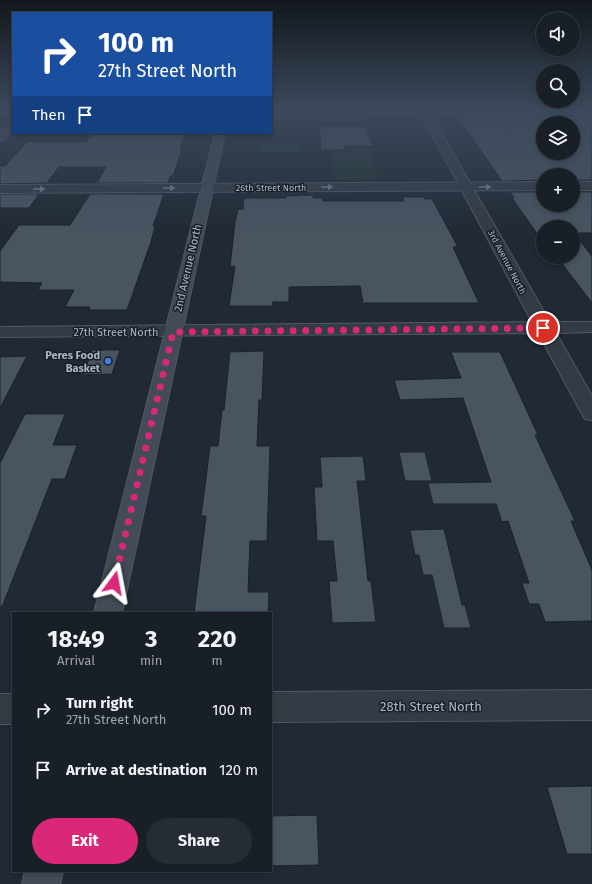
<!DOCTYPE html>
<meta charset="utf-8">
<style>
:root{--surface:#181f27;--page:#252c33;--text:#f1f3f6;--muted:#9fa2a7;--line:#363d44;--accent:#db2777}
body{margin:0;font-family:"Fira Sans",sans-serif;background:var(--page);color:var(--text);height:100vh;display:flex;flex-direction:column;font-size:15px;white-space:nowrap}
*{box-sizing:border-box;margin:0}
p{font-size:13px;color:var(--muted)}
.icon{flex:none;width:22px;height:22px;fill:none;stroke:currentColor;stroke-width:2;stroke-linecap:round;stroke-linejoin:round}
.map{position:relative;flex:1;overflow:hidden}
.details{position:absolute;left:12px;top:612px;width:260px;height:260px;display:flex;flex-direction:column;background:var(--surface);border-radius:0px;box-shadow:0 2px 6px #0003,0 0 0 1px var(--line)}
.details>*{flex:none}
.hud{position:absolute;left:12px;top:12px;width:260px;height:122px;border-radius:0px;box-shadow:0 2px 6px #0003,0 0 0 1px var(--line);background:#1a4fa0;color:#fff;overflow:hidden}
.buttons{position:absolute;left:536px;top:12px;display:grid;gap:8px}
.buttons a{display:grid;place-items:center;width:44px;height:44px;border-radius:50%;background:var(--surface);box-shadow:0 2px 6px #0003,0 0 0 1px var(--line);font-size:20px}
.pin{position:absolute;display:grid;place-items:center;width:34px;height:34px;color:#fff;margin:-17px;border:2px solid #fff;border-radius:50%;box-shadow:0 1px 4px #0007}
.me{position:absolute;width:44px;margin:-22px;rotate:13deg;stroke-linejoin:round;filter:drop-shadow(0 0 3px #0008)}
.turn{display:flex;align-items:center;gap:14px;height:84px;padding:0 20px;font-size:18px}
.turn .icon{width:52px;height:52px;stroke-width:2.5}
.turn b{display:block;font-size:28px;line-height:34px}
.then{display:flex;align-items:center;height:38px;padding:0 20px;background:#0003;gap:8px;font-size:15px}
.eta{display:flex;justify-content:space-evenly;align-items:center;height:68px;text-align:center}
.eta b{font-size:24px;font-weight:700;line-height:28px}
.cta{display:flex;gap:8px;margin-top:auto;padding:8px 20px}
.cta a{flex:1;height:46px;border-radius:24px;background:var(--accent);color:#fff;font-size:16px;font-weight:700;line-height:46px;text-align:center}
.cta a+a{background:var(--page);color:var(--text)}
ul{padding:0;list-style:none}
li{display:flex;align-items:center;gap:12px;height:60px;padding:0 20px}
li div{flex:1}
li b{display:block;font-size:15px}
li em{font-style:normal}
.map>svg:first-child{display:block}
.green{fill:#233636}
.building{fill:#485460;stroke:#1b222b;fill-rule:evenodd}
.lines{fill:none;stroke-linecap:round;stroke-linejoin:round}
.minor-casing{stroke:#515963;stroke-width:2}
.tertiary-casing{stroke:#515963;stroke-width:2}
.secondary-casing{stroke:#515963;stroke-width:2}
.minor{fill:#333b45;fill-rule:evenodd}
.tertiary{fill:#333b45;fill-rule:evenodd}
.secondary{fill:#424b57;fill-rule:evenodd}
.oneway{fill:#767f8a}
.route{stroke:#db2777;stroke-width:7;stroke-dasharray:0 12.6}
.shop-dot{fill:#3f7fe0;stroke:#192029;stroke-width:1.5}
.labels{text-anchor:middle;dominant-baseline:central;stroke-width:3;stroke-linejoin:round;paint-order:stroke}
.far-street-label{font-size:9px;fill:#adb6c2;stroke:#192029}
.street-label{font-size:11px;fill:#adb6c2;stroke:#192029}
.poi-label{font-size:11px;font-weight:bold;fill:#adb6c2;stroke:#192029;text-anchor:end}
.near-street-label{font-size:13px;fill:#adb6c2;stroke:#192029}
</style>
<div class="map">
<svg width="592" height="884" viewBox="0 0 592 884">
<rect width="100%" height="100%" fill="#202934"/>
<g class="green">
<polygon points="261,143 302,143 302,152 260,152"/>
<polygon points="352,149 370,149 379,179 334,179 330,155"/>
</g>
<g class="building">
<path d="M 457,116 L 592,117 L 592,180 L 573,180 L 573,175 L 543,175 L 543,180 L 502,181 ZM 543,123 L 573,123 L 573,153 L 543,153 Z"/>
<polygon points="319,126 366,126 373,146 344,146 345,150 321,150"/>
<polygon points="185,133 180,150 182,150 173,176 170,176 168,183 97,183 106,167 59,167 47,183 0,184 0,166 5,166 27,142 86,142 91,134"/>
<polygon points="510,192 543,192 543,205 573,205 573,192 592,192 592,233 574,233 592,256 592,303 557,257 573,257 573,227 543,227 543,242 512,198 514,198"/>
<polygon points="0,194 39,194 29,208 0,208"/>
<polygon points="90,194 164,194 153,226 155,226 151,242 127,310 89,310 90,307 65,307 74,290 38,290 42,283 0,282 0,251 19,225 70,225"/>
<polygon points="313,195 313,198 322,198 323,201 404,201 402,197 424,197 425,199 432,199 458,247 453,247 479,303 363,303 360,286 289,287 289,302 273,302 272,306 229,306 235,266 230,267 235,222 238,209 243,209 244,198 286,198 286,196"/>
<polygon points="92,350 120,350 112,374 83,375"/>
<polygon points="264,351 262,400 259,400 257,446 270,446 267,541 250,541 248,592 269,592 268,613 194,613 206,516 201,516 205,486 210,446 218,446 222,410 224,410 230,352"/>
<polygon points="451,352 500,352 538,435 535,435 575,521 571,521 592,570 592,621 545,622 539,604 529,604 522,583 529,583 508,521 502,522 496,504 433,504 428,483 491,482 463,398 400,400 394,380 461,378"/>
<polygon points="27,356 0,408 0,357"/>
<polygon points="25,414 65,414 53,445 77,445 65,479 52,479 2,607 0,606 0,463"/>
<polygon points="399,452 425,452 432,481 405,481"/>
<polygon points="363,456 366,481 357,481 368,581 371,581 376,622 332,623 329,581 337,581 333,541 317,541 314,487 322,487 320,457"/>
<polygon points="444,529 462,605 465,605 471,628 444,628 432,575 423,575 419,555 415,555 410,530"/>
<polygon points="592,786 592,854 567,854 547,787"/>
<polygon points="317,815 319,865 271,866 271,816"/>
</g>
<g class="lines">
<defs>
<g id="minor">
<polygon points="419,110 428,110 550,322 592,322 592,332 556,333 592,396 592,420 585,419 582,414 538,333 0,337 0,327 532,322"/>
<polygon points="592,690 592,720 271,722 271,692"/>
<rect x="0" y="694" width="13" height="30"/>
</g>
<g id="tertiary">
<rect x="0" y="110" width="13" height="5"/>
<polygon points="271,110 592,110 592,114 271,115"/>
<polygon points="543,182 543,190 0,193 0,185"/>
<rect x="573" y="182" width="19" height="8"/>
</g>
<g id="secondary">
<polygon points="13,123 13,131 4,140 0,141 0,132"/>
<polygon points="215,133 225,133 122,613 94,613"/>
<polygon points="25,871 63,871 60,884 22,884"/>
</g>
</defs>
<use href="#minor" class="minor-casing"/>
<use href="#tertiary" class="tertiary-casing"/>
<use href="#secondary" class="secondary-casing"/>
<use href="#minor" class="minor"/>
<use href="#tertiary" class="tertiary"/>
<use href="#secondary" class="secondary"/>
</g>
<defs><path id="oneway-solid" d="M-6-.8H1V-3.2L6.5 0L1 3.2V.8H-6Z"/></defs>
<g class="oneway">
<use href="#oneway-solid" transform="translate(327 187)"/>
<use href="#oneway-solid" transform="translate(485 187)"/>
<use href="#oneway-solid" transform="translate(169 188)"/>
<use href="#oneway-solid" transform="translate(39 189)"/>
</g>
<linearGradient id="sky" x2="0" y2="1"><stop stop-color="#12171d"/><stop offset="0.47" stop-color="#3c495c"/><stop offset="1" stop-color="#3c495c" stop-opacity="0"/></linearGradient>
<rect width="592" height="233" fill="url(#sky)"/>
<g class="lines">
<polyline class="route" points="114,583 173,332 543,328"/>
</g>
<circle class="shop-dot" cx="108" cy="361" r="4"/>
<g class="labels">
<g class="far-street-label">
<text x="271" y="188">26th Street North</text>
<text transform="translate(507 262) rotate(62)">3rd Avenue North</text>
</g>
<g class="street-label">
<text transform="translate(188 268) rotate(-77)">2nd Avenue North</text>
<text x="116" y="332">27th Street North</text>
</g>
<g class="poi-label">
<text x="100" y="355">Peres Food<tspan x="100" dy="13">Basket</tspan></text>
</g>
<g class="near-street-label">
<text x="431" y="706">28th Street North</text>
</g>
</g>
</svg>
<div class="buttons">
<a><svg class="icon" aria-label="sound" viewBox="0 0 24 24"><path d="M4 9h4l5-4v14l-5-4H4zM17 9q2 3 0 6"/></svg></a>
<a><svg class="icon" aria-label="search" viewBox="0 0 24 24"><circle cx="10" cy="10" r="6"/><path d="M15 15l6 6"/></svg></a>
<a><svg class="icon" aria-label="layers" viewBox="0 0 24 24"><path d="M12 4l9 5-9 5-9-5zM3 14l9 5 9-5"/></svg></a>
<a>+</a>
<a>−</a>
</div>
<div class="pin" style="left:543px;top:328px;background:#d93025"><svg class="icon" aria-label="arrive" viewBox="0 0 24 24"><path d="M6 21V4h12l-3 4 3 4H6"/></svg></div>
<svg class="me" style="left:114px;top:583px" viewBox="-20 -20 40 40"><path d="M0-17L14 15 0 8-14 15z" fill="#db2777" stroke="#fff" stroke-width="4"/></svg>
<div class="hud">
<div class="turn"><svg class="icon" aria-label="right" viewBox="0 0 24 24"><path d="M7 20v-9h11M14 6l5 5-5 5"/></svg><div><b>100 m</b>27th Street North</div></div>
<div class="then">Then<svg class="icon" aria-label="arrive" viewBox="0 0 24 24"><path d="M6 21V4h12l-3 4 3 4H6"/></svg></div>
</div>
<section class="details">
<div class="eta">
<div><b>18:49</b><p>Arrival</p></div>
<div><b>3</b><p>min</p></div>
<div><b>220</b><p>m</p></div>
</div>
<ul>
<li><svg class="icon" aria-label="right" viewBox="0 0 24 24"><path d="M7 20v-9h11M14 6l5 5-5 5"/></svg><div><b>Turn right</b><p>27th Street North</p></div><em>100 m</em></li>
<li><svg class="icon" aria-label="arrive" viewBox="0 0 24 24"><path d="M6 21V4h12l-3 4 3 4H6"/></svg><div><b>Arrive at destination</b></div><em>120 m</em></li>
</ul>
<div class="cta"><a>Exit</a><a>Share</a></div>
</section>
</div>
